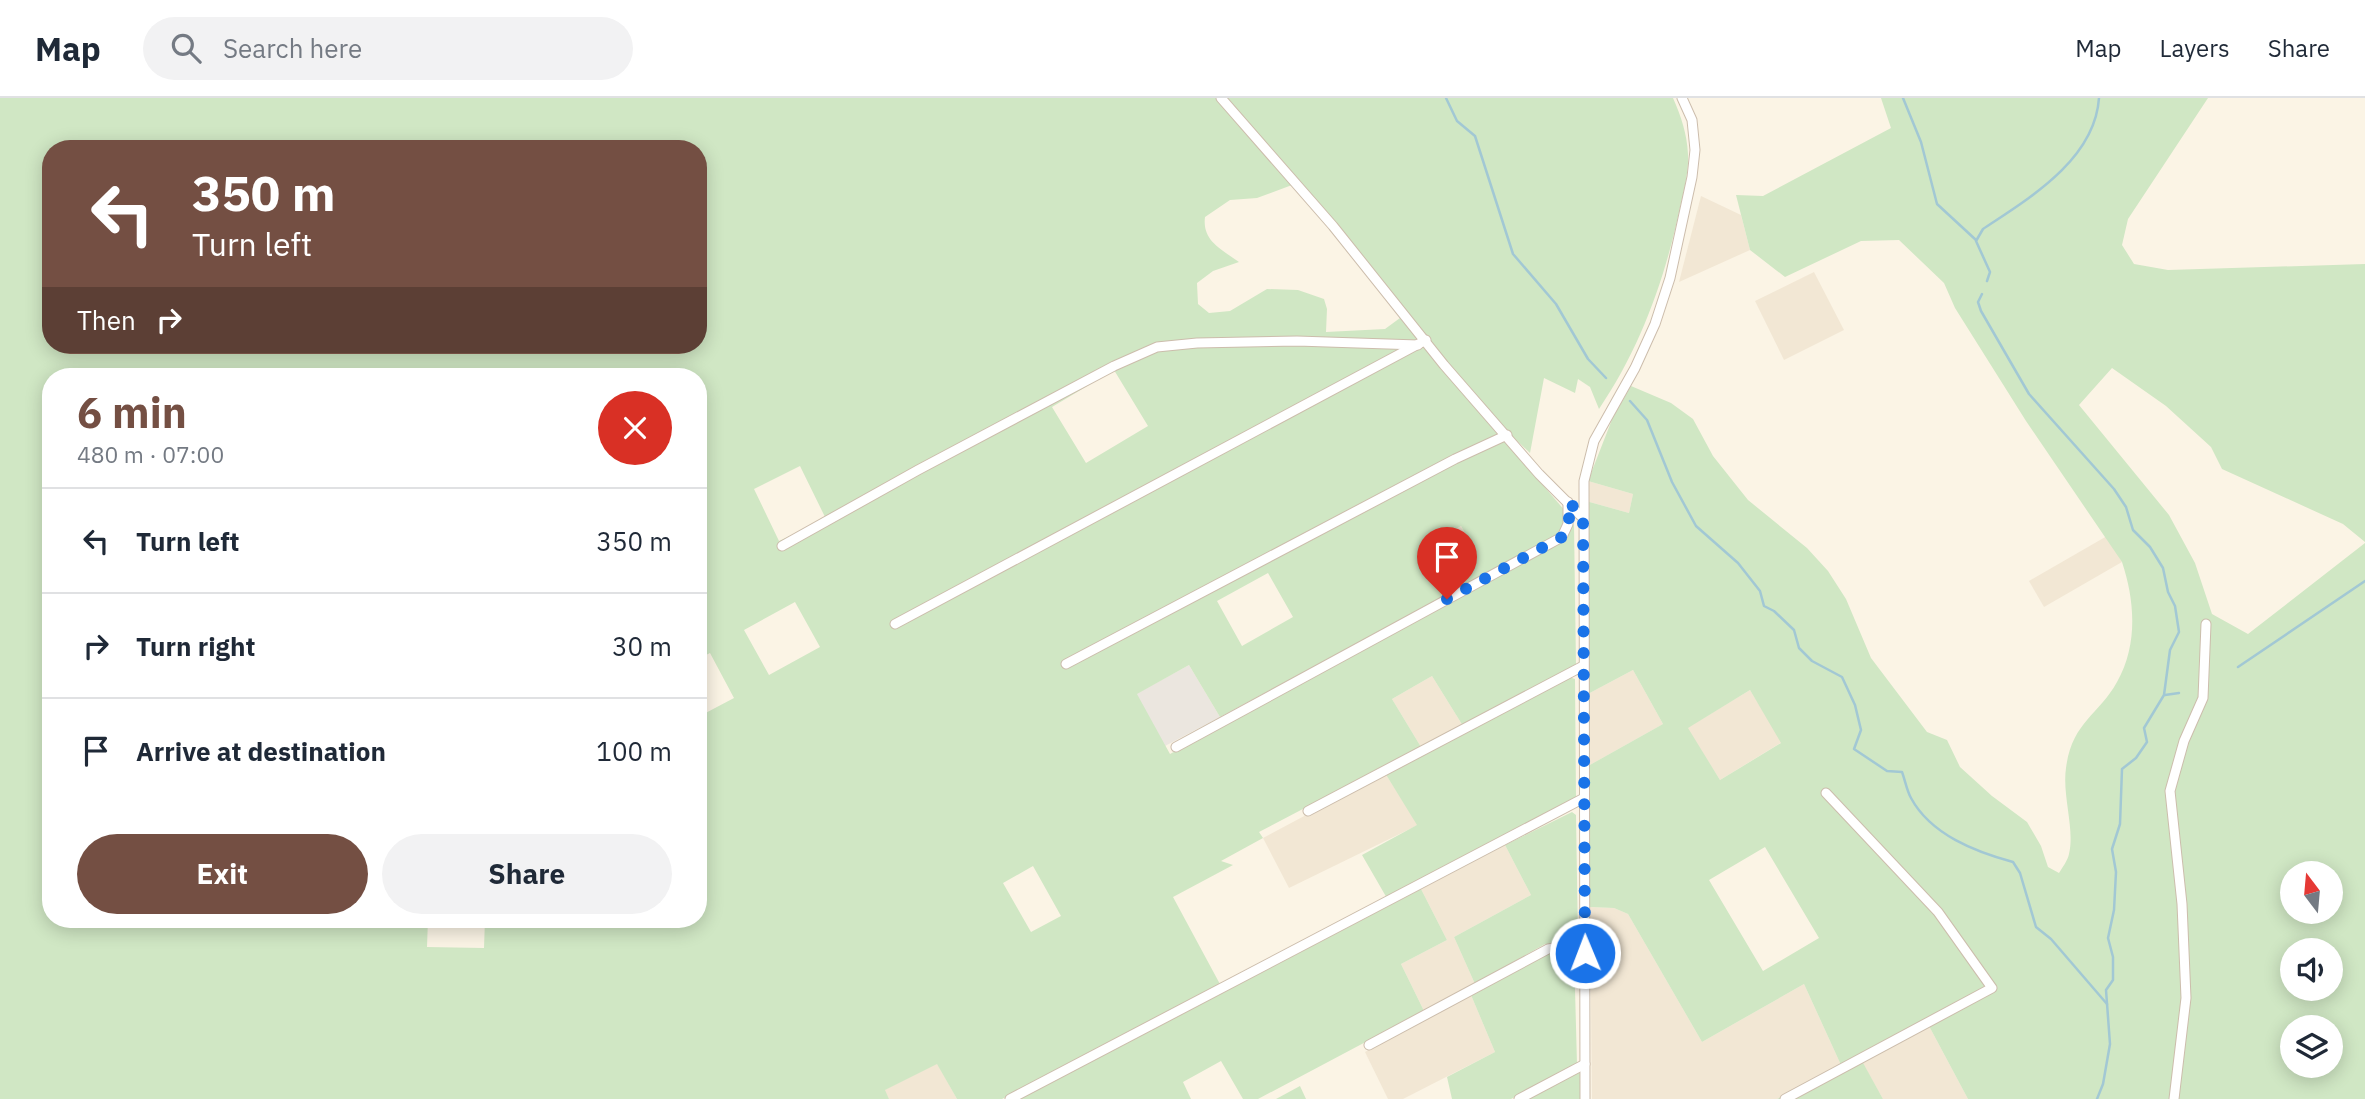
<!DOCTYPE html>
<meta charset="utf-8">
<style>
:root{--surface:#fff;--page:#f2f2f3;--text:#1f2937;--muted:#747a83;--line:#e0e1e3;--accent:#744f43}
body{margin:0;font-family:"IBM Plex Sans",sans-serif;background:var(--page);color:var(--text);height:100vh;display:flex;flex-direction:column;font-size:26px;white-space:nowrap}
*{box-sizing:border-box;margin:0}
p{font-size:23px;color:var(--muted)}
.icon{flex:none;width:38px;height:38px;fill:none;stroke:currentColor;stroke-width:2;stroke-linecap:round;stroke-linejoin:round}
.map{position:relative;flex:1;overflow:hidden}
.sheet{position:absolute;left:42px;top:270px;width:665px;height:560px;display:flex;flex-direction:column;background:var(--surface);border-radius:28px;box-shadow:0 4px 18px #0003}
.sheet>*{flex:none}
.hud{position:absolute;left:42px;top:42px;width:665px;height:214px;border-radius:28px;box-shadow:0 4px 18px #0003;background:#744f43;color:#fff;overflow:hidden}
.needle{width:46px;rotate:344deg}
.buttons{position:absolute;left:2280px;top:763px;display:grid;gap:14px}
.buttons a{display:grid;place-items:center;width:63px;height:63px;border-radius:50%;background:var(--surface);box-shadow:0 4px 18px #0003;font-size:35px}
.pin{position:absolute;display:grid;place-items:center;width:60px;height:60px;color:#fff;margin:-72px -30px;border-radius:50% 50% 50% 0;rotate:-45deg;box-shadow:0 0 7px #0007}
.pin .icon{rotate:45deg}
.me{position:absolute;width:77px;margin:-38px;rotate:359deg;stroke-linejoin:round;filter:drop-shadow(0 0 5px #0008)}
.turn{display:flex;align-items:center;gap:24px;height:147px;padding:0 35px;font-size:32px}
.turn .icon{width:91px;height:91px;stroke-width:2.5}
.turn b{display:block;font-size:49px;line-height:60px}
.then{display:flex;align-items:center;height:66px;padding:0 35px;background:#0003;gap:14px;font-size:26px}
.round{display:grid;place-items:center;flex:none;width:74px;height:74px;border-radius:37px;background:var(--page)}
.head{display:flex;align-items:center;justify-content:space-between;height:119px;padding:0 35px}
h1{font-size:42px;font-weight:700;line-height:52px;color:var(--accent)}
.button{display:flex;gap:14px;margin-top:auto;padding:14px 35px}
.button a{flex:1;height:80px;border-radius:42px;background:var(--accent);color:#fff;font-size:28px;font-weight:700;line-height:80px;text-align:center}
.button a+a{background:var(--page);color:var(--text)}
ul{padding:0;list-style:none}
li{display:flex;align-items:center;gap:21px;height:105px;padding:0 35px;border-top:2px solid var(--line)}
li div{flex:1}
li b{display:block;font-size:26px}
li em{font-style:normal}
header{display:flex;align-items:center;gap:42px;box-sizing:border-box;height:98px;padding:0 35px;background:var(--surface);border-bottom:2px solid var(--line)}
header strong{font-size:33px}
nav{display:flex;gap:38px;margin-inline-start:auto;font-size:24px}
.search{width:490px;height:63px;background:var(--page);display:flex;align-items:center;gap:18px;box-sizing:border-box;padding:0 24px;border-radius:38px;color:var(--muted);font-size:26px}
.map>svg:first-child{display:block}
.residential{fill:#f2e7d4}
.industrial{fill:#ebe6df}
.green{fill:#d0e7c4;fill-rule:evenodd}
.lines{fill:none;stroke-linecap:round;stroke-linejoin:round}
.stream{stroke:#a2c8d4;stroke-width:2.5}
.minor-casing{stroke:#ccbdac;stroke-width:11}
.minor{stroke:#fff;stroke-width:9}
.route{stroke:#1a73e8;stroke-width:12;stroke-dasharray:0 21.6}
</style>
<header>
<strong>Map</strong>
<div class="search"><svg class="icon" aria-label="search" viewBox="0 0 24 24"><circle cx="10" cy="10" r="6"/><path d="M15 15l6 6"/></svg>Search here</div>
<nav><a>Map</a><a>Layers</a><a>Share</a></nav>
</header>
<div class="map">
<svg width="2365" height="1001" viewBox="0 0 2365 1001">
<rect width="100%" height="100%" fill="#fbf4e5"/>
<g class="residential">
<polygon points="1701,98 1741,117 1750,152 1679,184"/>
<polygon points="1814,174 1844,232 1784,262 1755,203"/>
<polygon points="1588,383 1633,396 1629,415 1586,403"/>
<polygon points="1461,428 1476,454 1451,469 1435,443"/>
<polygon points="2107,438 2122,464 2044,509 2029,483"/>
<polygon points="1633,572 1663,626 1588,668 1586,597"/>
<polygon points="1432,578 1463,628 1421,649 1392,601"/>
<polygon points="1750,592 1782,644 1720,682 1687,630"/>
<polygon points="1385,675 1418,727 1289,790 1263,740"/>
<polygon points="1505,747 1531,797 1454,839 1475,886 1424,913 1401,866 1447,842 1421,791"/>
<polygon points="1590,809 1614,810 1628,816 1702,944 1804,886 1841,967 1777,1001 1592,1001"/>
<polygon points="1471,897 1495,954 1403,1001 1388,1001 1365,954"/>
<polygon points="1929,928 1968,1001 1883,1001 1862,964"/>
<polygon points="937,965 957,1001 889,1001 884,992"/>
</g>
<polygon class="industrial" points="1189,567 1220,619 1165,648 1136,596"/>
<g class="green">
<path d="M 0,0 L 1218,0 L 1292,87 L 1257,100 L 1230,102 L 1205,119 C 1202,143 1221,151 1239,164 L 1213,173 L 1197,185 L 1198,206 L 1209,215 L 1230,213 L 1267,191 L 1298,192 L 1324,201 L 1327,211 L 1326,234 L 1385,231 L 1400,220 L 1566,414 L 1561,436 L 1220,619 L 1189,567 L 1137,596 L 1170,656 L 1564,443 L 1574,426 L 1576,568 L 1463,628 L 1432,578 L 1392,601 L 1421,649 L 1259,734 L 1263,740 L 1221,763 L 1233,767 L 1173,799 L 1221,888 L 1002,1001 L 957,1001 L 937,966 L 885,992 L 889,1001 L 0,1001 ZM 51,51 L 698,51 L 698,247 L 51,247 ZM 1114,272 L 1148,328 L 1086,365 L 1052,309 ZM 51,278 L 698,278 L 698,561 L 710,555 L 734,600 L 698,619 L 698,821 L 485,821 L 484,850 L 427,849 L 428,821 L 51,821 ZM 800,368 L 826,421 L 779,443 L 754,391 ZM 1461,428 L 1476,454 L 1451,468 L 1435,443 ZM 1268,475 L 1293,519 L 1242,548 L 1217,503 ZM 795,504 L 820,549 L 769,577 L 744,532 ZM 1033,768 L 1061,818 L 1031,834 L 1003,785 Z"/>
<path d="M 1227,0 L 1673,0 C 1681,18 1687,36 1688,56 C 1689,75 1683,96 1679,114 C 1664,184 1639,252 1599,311 L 1590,289 L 1578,281 L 1575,295 L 1544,280 L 1530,355 L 1489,316 Z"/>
<path d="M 1881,0 L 2208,0 L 2128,121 L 2122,147 L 2134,166 L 2168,172 L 2365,166 L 2365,444 L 2343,426 L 2222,371 L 2211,349 L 2166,308 L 2112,270 L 2079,307 L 2169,417 L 2195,465 L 2212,516 L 2248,536 L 2365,445 L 2365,1001 L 1968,1001 L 1929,928 L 1862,963 L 1883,1001 L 1777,1001 L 1841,967 L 1804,886 L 1702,944 L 1628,816 L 1614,810 L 1590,809 L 1588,668 L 1663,626 L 1633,572 L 1586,597 L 1586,403 L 1629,415 L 1633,396 L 1588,383 L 1613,319 L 1631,288 L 1671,305 L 1693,321 L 1713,358 L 1748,402 L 1807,450 L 1828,473 L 1846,501 L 1871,560 L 1927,634 L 1947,642 L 1960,669 L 1992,698 L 2027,724 L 2041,748 L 2048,769 L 2059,775 C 2062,770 2068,762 2069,756 C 2075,731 2062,698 2066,670 C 2072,624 2098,618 2117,584 C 2138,547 2135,503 2122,464 L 2026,323 L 1955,210 L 1944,185 L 1899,142 L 1861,143 L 1785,179 L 1750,152 L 1736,97 L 1763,98 L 1891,30 ZM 1750,592 L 1781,645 L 1720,682 L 1688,630 ZM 1765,749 L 1819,840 L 1763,873 L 1709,782 ZM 2292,775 L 2331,775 L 2331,814 L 2292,814 ZM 2292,852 L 2331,852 L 2331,891 L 2292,891 ZM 2292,929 L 2331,929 L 2331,968 L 2292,968 Z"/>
<polygon points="1569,579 1575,581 1576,700 1388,802 1362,757 1417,727 1385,675"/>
<polygon points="1572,714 1576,717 1578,844 1545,846 1475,886 1454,839 1531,797 1505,747"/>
<polygon points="1421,791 1447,842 1401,866 1424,913 1258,1001 1243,1001 1221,963 1183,984 1191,1001 1020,1001"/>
<polygon points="1574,853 1577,966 1511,1001 1452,1001 1447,979 1495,954 1471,897 1547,855"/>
<polygon points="1581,971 1581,1001 1525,1001"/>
<polygon points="1300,988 1306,1001 1276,1001"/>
</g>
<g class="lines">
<g class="stream">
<polyline points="1446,0 1457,23 1475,38 1513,156 1556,206 1588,261 1606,280"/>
<polyline points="1903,0 1921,44 1937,106 1976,142"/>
<path d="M 1987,183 L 1990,174 L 1976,143 L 1983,131 C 2028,101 2095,62 2099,0"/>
<polyline points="1982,196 1978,204 1981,213 2029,296 2114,391 2126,409 2133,432 2150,449 2163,470 2168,494 2175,508 2179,534 2170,552 2164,597 2144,630 2147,644 2136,660 2122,671 2120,726 2112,751 2116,774 2114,812 2108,840 2113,859 2113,882 2106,892 2110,946 2103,986 2097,1001"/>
<path d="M 1630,303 L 1647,322 L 1672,384 L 1696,428 L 1738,465 L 1760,493 L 1764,508 L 1774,513 L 1794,532 L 1799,550 L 1812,563 L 1842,579 L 1855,607 L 1861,632 L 1854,651 L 1887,673 L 1902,674 C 1905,682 1907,693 1911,700 C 1931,737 1976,754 2013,764 L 2020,775 L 2036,829 L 2051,841 L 2107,906"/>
<polyline points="2238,569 2365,483"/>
<polyline points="2165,597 2179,595"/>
</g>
<defs>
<g id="minor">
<polyline points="1221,0 1333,128 1444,267 1539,376 1583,420"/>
<polyline points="782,448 918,372 1114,268 1157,249 1197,245 1297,243 1418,247"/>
<polyline points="895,526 1426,242"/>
<polyline points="1066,566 1455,361 1507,337"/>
<polyline points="1176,649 1562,439 1568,426 1568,404"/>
<polyline points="1308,713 1583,568"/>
<polyline points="1369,947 1548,851 1573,847 1585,855"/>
<polyline points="1010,1001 1584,700"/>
<polyline points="1519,1001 1585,966"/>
<polyline points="1585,1001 1584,383 1594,343 1635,270 1655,226 1670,180 1692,79 1695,52 1692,22 1682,0"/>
<polyline points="1785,1001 1992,890 1938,814 1826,695"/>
<polyline points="2174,1001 2186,900 2182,806 2170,693 2184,643 2203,600 2206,526"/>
</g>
</defs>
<use href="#minor" class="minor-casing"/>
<use href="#minor" class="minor"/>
</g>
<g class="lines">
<polyline class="route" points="1447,501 1562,439 1569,426 1569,404 1583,419 1585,855"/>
</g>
</svg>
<div class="buttons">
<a><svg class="needle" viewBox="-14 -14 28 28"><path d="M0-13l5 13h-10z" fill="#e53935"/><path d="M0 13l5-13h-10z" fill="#747a83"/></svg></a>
<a><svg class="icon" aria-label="sound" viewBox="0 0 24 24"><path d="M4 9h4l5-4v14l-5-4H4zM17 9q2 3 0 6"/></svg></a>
<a><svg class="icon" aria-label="layers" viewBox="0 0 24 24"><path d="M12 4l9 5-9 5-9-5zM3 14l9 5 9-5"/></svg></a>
</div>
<div class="pin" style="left:1447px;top:501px;background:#d93025"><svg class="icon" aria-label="arrive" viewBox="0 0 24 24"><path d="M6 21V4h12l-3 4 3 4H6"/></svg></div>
<svg class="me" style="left:1585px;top:855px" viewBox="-20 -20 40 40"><circle r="17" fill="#1a73e8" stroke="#fff" stroke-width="3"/><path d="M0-11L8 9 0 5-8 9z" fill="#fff"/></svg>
<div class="hud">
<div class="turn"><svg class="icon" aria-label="left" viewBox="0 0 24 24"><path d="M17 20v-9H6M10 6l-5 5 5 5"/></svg><div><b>350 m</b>Turn left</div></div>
<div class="then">Then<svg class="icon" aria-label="right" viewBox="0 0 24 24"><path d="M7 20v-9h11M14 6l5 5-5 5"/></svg></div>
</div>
<section class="sheet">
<div class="head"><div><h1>6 min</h1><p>480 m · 07:00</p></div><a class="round" style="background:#d93025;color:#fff"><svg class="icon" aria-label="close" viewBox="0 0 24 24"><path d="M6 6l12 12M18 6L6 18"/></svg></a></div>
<ul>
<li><svg class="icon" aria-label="left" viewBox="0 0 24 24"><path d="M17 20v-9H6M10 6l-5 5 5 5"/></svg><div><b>Turn left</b></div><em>350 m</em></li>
<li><svg class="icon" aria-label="right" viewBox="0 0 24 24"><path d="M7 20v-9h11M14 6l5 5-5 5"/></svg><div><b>Turn right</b></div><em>30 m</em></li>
<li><svg class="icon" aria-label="arrive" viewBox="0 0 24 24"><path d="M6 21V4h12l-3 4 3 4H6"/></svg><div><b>Arrive at destination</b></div><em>100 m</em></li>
</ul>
<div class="button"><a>Exit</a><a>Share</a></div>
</section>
</div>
